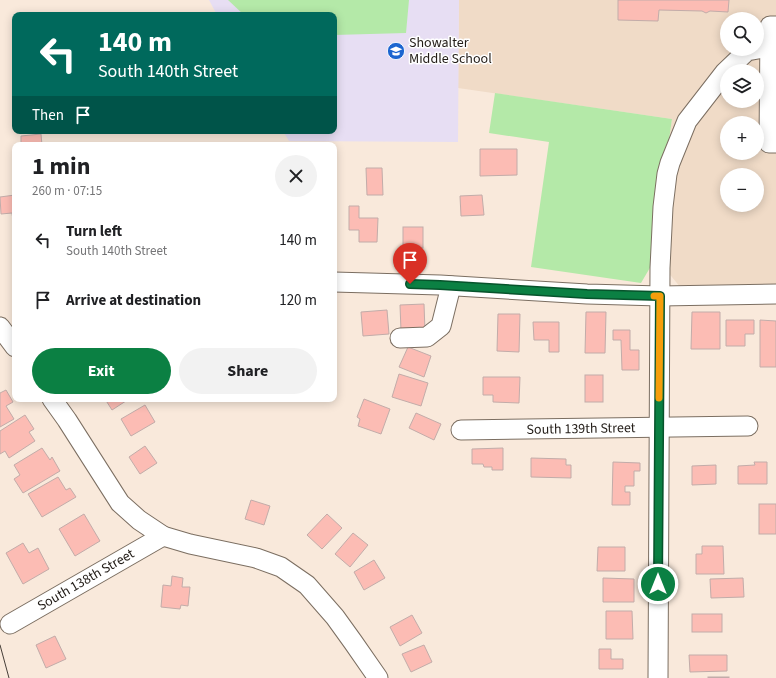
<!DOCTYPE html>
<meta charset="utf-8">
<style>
:root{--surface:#fff;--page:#f2f2f2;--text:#202124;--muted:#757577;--accent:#0b8043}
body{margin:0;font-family:"Source Sans 3",sans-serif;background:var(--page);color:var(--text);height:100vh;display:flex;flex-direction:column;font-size:15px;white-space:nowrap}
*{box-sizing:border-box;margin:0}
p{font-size:13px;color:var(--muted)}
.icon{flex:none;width:22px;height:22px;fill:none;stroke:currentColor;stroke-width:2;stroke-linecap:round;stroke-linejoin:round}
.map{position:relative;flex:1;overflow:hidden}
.sheet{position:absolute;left:12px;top:142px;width:325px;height:260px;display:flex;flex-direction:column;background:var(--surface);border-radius:8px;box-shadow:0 2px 10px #0003}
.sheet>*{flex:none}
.hud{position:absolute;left:12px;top:12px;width:325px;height:122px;border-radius:8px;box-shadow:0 2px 10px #0003;background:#00695c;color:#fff;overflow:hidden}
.tools{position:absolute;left:720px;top:12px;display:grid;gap:8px}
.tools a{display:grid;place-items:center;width:44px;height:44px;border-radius:50%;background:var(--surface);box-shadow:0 2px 10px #0003;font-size:20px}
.pin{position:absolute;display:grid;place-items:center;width:34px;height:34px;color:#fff;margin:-41px -17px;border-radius:50% 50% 50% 0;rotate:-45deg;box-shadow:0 0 4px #0007}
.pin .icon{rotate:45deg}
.me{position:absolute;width:44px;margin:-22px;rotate:0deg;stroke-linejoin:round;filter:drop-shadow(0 0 3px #0008)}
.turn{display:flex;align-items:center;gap:14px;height:84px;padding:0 20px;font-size:18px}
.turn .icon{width:52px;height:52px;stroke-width:2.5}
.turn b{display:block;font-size:28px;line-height:34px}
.then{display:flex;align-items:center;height:38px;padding:0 20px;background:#0003;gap:8px;font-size:15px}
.round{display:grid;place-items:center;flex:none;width:42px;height:42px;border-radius:21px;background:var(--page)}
.head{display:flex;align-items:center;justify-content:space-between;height:68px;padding:0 20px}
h1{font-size:24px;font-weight:700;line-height:30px}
.button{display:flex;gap:8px;margin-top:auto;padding:8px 20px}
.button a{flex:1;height:46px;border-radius:24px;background:var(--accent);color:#fff;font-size:16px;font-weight:700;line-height:46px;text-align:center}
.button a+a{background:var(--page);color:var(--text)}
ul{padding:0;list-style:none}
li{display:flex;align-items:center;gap:12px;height:60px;padding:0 20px}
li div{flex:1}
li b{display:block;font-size:15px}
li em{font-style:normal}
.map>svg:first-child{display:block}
.built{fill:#f0dbc7;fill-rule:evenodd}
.education{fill:#e7def3}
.green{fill:#b4e9a8}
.building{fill:#fcbcb4;stroke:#c2aca9}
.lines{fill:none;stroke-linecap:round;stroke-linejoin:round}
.minor-casing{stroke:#7b6e61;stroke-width:21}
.minor{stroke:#fff;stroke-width:19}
.tram{stroke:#463e38;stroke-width:1}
.route-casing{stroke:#07532c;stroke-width:10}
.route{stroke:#0b8043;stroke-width:7}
.slow{stroke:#f59e0b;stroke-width:7}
.labels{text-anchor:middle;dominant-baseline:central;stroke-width:3;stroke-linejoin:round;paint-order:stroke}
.poi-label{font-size:14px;fill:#221c17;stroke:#fff;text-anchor:start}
.street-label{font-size:14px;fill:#221c17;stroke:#fff}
</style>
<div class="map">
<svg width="776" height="678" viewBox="0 0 776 678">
<rect width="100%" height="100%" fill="#f9e9db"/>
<path class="built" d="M 459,0 L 776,0 L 776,287 L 681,288 L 667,271 L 651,266 L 672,119 L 458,88 ZM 727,19 L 757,19 L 757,49 L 727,49 ZM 727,71 L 757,71 L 757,101 L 727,101 ZM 727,123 L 757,123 L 757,153 L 727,153 ZM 727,175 L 757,175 L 757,205 L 727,205 Z"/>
<polygon class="education" points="209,0 459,0 458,142 289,141 283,131 334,131 334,15 217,15"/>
<g class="green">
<polygon points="228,0 409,0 406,33 334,35 334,15 244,15"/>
<polygon points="495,93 672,119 651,266 641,283 531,267 549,142 489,133"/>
</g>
<g class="building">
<polygon points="618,0 729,0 728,12 710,11 706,13 702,11 659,10 658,21 618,20"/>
<polygon points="41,134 42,145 21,145 21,136"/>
<polygon points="480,149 517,149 517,175 480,176"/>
<polygon points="366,168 382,168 383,195 367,195"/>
<polygon points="15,195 15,220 13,220 12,213 1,214 0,197"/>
<polygon points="482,195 484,215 461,216 460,196"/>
<polygon points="349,206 359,206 359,218 378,218 377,242 359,242 359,230 349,230"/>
<rect x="403" y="227" width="20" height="21"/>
<polygon points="424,304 425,331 401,331 400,305"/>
<polygon points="387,310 389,334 363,336 361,312"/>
<polygon points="586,312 606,312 605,353 585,353"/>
<polygon points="692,312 720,312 720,349 691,349"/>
<polygon points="498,314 520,314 519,352 497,351"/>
<polygon points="726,320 754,320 754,334 745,334 745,346 726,346"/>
<polygon points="760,320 776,321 776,367 760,367"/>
<polygon points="533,322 559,322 559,352 549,352 549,340 534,340"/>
<polygon points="613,330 630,330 630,350 639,350 639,370 622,370 621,340 613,340"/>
<polygon points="408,347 431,356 424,377 399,367"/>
<polygon points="399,374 428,383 421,406 392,397"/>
<rect x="585" y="375" width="18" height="27"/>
<polygon points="483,377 520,377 519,403 493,402 493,395 483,395"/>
<polygon points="6,390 13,402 6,406 14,419 0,427 0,393"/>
<polygon points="105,399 129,399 112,410"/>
<polygon points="364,399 390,409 381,434 358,426 360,419 357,417"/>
<polygon points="145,405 155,422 131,436 121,419"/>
<polygon points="416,413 441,424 434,440 409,428"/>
<polygon points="25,415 34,429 29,432 35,441 9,458 5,451 0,454 0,431"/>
<polygon points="145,446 157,463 140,474 129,457"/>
<polygon points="42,448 50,460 52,457 60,471 23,493 14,479 20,475 14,465"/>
<polygon points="503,448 503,470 492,470 492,467 484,467 483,464 472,464 472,449"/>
<polygon points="531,458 566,459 566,465 571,465 571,478 531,477"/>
<polygon points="613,462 640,463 640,471 634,471 634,486 625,486 625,492 630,492 630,505 612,505"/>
<polygon points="754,462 767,462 767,484 738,484 738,466 755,465"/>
<polygon points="716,465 716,484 692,485 692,466"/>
<polygon points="58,477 66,490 70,488 76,497 42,517 28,494"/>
<polygon points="251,500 270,506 264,525 245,519"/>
<rect x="759" y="504" width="17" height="30"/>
<polygon points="84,514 100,541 75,556 59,529"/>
<polygon points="327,514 342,528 322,549 307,535"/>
<polygon points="353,533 368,545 350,567 335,554"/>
<polygon points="23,543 29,553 38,548 49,569 23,584 6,553"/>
<polygon points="702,546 723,546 724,574 696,574 696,554 702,554"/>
<polygon points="598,547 625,547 625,571 597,571"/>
<polygon points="374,560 385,578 364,590 354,572"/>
<polygon points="172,576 183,578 182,587 190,587 188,606 181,605 180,609 161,607 163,585 171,586"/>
<polygon points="603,578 634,579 634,602 603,602"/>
<polygon points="743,578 744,597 711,598 710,579"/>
<polygon points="606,611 632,611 633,639 606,639"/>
<rect x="692" y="614" width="30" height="18"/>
<polygon points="412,615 422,633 400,646 390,627"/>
<polygon points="55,636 66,659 46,668 36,645"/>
<polygon points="424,645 432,662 411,672 402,654"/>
<polygon points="599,649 611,649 611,659 623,659 623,669 599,669"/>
<polygon points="689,655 727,655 727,671 690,672"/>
<rect x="708" y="677" width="21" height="1"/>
</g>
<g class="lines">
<defs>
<g id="minor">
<polyline points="776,26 770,26 769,143 776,143"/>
<polyline points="334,282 440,285 587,294 660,296 776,294"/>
<polyline points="0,327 15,347"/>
<polyline points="400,338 427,337 441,326 451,286"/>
<polyline points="52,399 67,420 120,503 139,520 163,536 190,544 256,558 281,567 307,585 335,617 353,642 378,678"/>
<polyline points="461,430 748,426"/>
<polyline points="10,624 163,536"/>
<polyline points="658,678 660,268 663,207 667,174 670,163 687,121 725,72 747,51 769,47"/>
</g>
</defs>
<use href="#minor" class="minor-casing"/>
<use href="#minor" class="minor"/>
<polyline class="tram" points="0,645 9,678"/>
</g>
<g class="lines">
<defs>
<polyline id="route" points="410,284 440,285 587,294 660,296 658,584"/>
</defs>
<use href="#route" class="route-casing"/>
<use href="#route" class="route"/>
<polyline class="slow" points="654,296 660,296 659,398"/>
</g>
<defs>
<symbol id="school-disc" viewBox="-11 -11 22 22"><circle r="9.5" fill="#1c65d0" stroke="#fff"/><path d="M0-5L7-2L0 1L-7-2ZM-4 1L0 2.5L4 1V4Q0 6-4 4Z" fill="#fff"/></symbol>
</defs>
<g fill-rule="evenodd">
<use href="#school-disc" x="386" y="41" width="20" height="20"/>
</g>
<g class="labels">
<g class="poi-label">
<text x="409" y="43">Showalter<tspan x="409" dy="16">Middle School</tspan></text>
</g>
<g class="street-label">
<text transform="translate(581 429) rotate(-1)">South 139th Street</text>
<text transform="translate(86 580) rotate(-30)">South 138th Street</text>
</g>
</g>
</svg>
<div class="tools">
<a><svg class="icon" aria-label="search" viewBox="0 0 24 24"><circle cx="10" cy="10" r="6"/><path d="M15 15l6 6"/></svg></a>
<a><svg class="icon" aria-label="layers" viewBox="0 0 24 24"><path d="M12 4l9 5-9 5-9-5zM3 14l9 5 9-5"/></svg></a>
<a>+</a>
<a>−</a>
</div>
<div class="pin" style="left:410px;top:284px;background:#d93025"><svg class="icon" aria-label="arrive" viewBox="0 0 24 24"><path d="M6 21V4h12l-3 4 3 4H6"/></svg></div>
<svg class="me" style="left:658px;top:584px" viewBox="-20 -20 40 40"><circle r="17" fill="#0b8043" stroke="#fff" stroke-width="3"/><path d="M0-11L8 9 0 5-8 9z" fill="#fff"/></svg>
<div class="hud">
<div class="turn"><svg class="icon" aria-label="left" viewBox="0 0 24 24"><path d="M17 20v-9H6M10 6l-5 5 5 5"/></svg><div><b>140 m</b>South 140th Street</div></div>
<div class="then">Then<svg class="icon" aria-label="arrive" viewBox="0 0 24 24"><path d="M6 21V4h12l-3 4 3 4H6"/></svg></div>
</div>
<section class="sheet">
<div class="head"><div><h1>1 min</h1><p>260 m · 07:15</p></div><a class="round"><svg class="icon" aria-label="close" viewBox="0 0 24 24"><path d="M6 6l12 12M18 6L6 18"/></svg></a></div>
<ul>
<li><svg class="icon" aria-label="left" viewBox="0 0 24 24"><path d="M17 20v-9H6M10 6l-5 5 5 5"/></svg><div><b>Turn left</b><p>South 140th Street</p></div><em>140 m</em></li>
<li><svg class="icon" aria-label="arrive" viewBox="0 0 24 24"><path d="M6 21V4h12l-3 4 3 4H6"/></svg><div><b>Arrive at destination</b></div><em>120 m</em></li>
</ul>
<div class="button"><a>Exit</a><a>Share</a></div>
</section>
</div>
